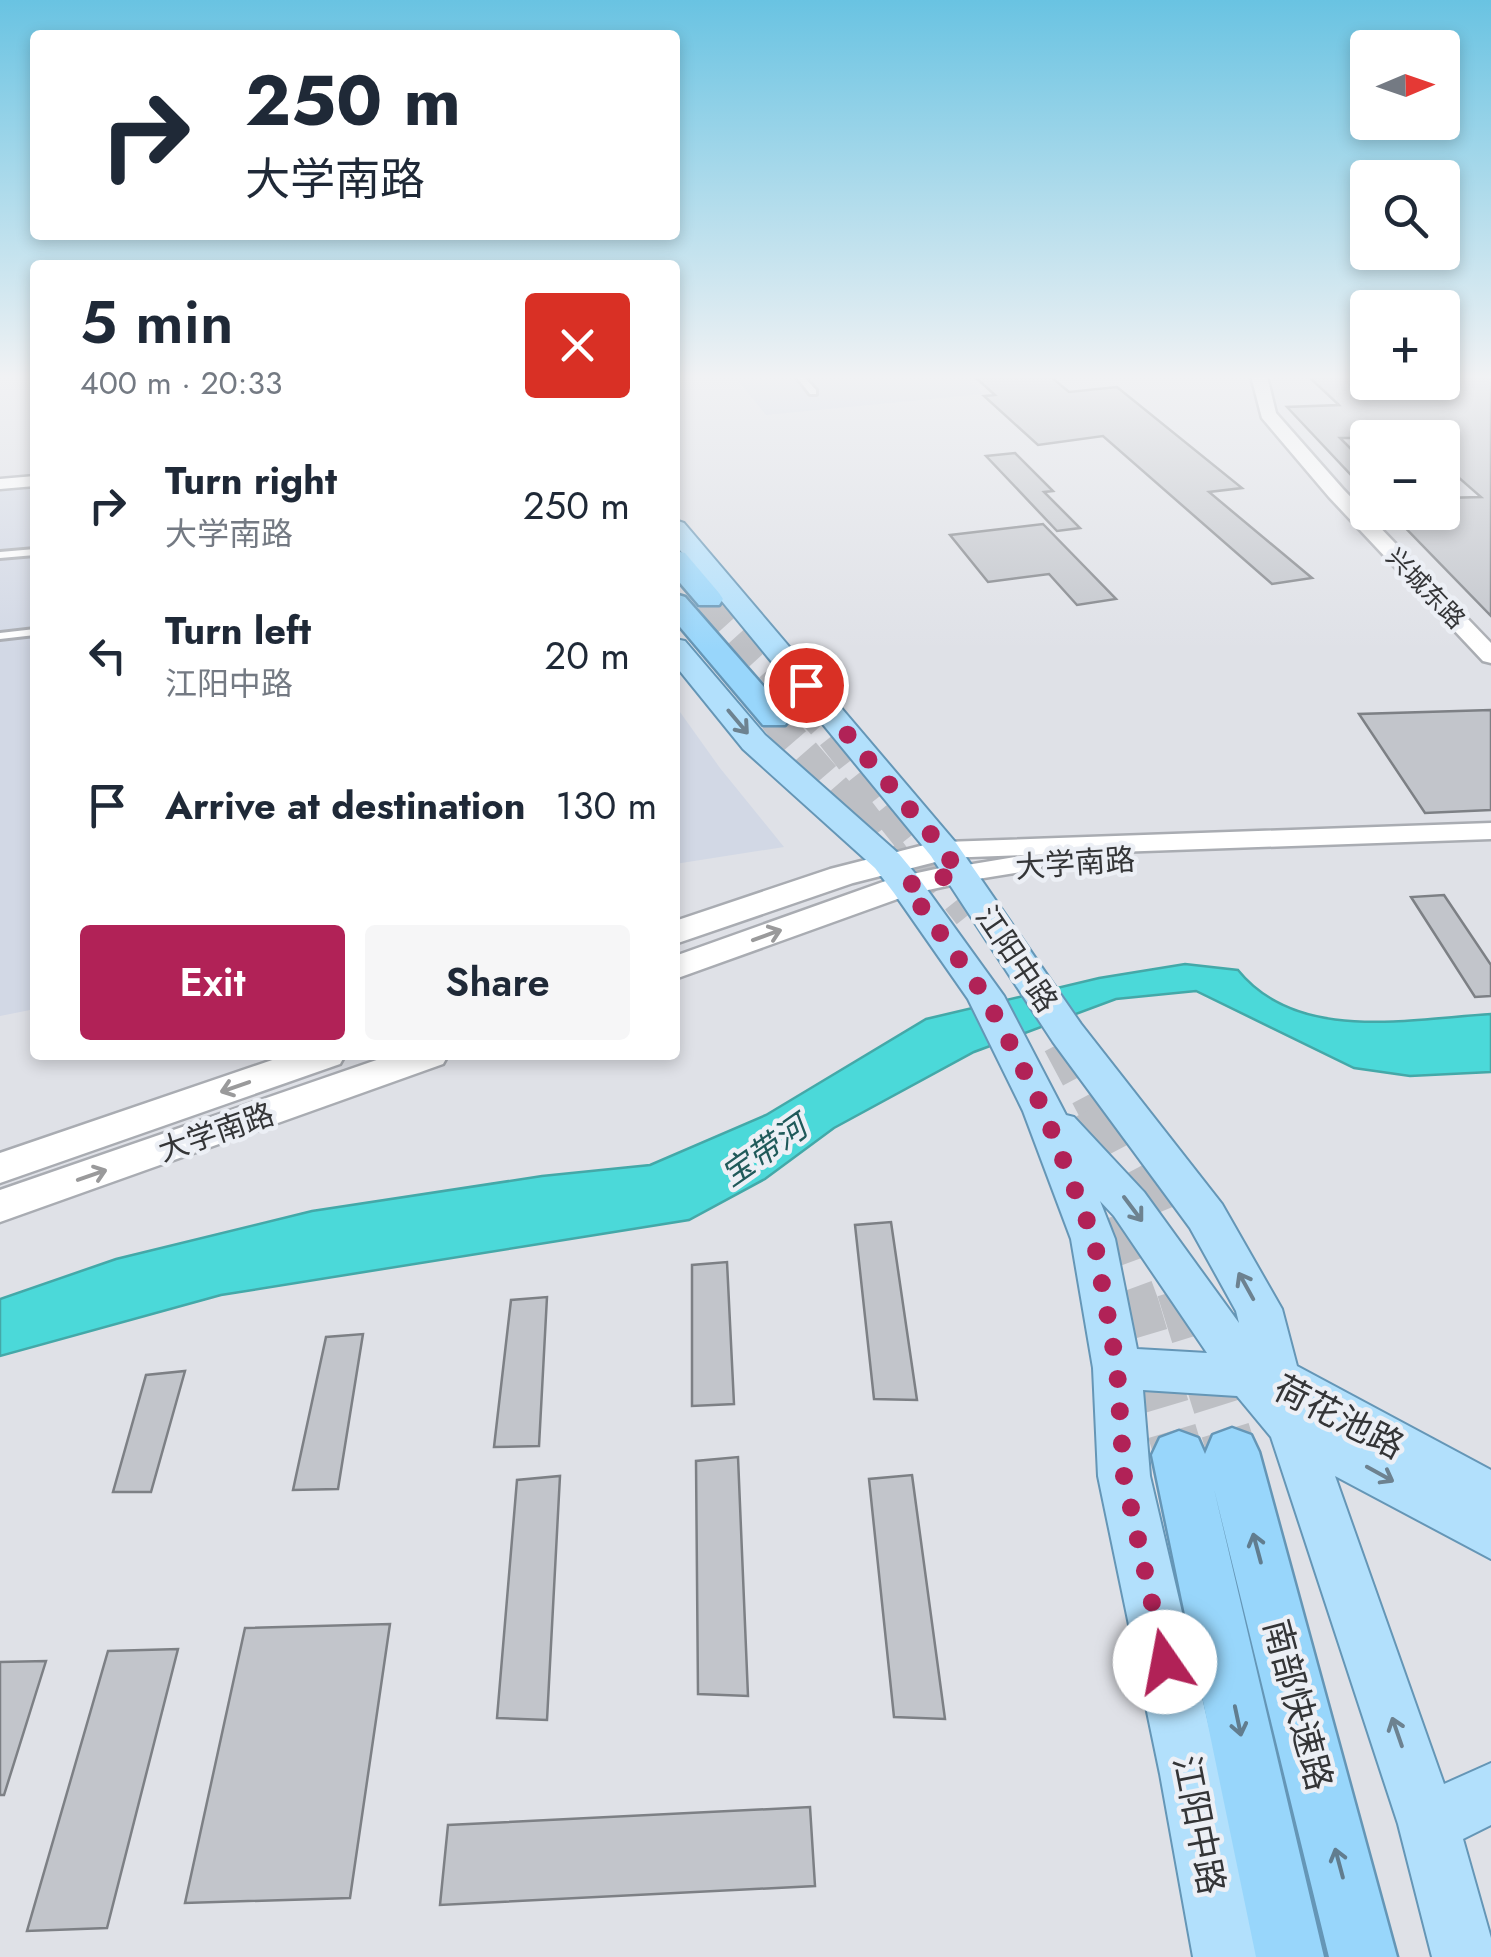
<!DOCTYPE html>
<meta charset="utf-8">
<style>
:root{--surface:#fff;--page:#f6f6f7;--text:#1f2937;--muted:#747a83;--accent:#b12257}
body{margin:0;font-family:Jost,"Noto Sans SC",sans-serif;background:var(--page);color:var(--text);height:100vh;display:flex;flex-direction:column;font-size:38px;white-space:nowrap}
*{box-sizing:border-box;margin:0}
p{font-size:32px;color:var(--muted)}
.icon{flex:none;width:55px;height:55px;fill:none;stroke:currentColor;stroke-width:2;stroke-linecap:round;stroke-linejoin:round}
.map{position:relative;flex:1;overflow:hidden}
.details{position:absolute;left:30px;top:260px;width:650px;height:800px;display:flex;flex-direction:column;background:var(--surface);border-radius:10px;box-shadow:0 5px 15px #0003}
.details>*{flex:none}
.top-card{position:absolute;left:30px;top:30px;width:650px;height:210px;border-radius:10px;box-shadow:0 5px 15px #0003;background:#fff;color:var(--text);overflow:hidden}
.needle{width:65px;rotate:88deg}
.controls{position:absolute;left:1350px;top:30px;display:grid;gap:20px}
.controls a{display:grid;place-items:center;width:110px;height:110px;border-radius:10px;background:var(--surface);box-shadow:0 5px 15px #0003;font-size:50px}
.pin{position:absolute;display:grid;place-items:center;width:85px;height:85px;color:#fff;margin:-42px;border:5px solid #fff;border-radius:50%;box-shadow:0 2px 10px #0007}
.me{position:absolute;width:110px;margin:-55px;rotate:348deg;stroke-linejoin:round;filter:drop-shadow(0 0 8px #0008)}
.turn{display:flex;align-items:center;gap:35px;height:210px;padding:0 50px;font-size:45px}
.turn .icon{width:130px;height:130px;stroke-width:2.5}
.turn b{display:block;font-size:70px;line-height:85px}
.round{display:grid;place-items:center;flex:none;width:105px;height:105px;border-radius:10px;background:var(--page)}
.head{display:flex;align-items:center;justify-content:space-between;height:170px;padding:0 50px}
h1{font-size:60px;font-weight:600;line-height:75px}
.action{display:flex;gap:20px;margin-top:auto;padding:20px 50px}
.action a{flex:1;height:115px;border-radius:10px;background:var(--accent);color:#fff;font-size:40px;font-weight:600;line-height:115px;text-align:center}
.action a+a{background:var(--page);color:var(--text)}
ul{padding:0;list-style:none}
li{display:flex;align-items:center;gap:30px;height:150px;padding:0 50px}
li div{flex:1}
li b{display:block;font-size:38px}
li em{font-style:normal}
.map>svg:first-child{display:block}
.built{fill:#d2d8e5}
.water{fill:#4bd9d9;stroke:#44a8a8;stroke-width:2.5}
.building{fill:#c2c5cb;stroke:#7d8085;stroke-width:2.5}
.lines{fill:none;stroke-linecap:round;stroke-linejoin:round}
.trunk-tunnel-far2{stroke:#bdbfc4;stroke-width:31;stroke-dasharray:31 15;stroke-linecap:butt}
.trunk-tunnel-far1{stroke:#bdbfc4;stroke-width:39;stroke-dasharray:39 20;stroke-linecap:butt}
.trunk-tunnel{stroke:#bdbfc4;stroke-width:49;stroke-dasharray:49 25;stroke-linecap:butt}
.service-casing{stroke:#a9acb2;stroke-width:6}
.minor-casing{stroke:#a9acb2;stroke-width:5}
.tertiary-casing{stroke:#a9acb2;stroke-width:5}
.secondary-casing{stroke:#a9acb2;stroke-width:5}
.primary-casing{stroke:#6596b6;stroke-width:4}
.trunk-casing{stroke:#6596b6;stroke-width:5}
.service{fill:#fff;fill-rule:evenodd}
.minor{fill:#fff;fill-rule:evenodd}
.tertiary{fill:#fff;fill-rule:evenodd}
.secondary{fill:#fff;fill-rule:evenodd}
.primary{fill:#b2e0fc;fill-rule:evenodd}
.trunk{fill:#98d6fb;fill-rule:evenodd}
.oneway{stroke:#6d8290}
.oneway2{stroke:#9a9a9b}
.oneway3{stroke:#617d8f}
.route{stroke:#b12257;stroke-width:18;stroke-dasharray:0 32.4}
.labels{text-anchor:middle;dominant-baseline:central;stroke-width:9;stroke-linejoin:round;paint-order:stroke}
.far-street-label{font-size:25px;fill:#343537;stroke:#eceff5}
.street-label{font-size:30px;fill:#343537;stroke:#eceff5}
.water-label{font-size:32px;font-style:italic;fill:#205a5a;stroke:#eceff5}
.near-street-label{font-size:35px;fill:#343537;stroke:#eceff5}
</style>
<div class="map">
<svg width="1491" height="1957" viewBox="0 0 1491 1957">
<rect width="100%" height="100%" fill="#dfe1e7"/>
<g class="built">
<polygon points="734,376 965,376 983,394 766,415"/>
<polygon points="35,484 35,1009 0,1016 0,486"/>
<polygon points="675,705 720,768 784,847 675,864"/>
</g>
<path class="water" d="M 1185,964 L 1238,970 C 1297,1043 1408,1019 1491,1014 L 1491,1072 L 1410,1076 L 1354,1068 L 1196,991 L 1116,999 L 974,1052 L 834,1128 L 765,1179 L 689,1220 L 221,1295 L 0,1356 L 0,1299 L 116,1259 L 312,1211 L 542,1176 L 650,1165 L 766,1115 L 926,1019 L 1099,978 Z"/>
<g class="building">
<polygon points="974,376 1050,376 1069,392 1117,387 1242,488 1209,492 1312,578 1272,584 1103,436 1038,445 984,396 995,395"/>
<polygon points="1308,376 1368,376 1368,382 1442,382 1442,376 1491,376 1491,616 1390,512 1442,513 1442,498 1481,497 1442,463 1442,438 1340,438 1368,466 1368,493 1287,407 1339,405"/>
<polygon points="1015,453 1053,491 1044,492 1080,528 1057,531 986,456"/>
<polygon points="1043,524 1116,599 1077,605 1049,574 988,582 950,535"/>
<polygon points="1491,710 1491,810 1425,813 1359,714"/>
<polygon points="1444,895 1491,965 1491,996 1475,997 1411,897"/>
<polygon points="891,1222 917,1400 874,1399 855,1225"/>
<polygon points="727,1262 734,1404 692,1406 692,1265"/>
<polygon points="547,1297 539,1446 494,1447 511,1300"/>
<polygon points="363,1334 338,1489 293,1490 326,1337"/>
<polygon points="185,1371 151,1492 113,1492 146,1375"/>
<polygon points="738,1457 748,1696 698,1694 696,1461"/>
<polygon points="912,1475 945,1719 894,1717 869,1479"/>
<polygon points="560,1476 547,1720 497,1718 517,1480"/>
<polygon points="390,1624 350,1898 185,1903 245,1628"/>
<polygon points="178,1649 107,1928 27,1931 108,1651"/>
<polygon points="46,1661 4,1795 0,1795 0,1662"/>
<polygon points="810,1807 815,1886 440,1905 448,1825"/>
</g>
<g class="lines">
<g class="trunk-tunnel-far2">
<polyline points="709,599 827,729 889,808"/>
<polyline points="774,718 852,808"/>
</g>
<g class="trunk-tunnel-far1">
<polyline points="850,805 899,869"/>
<polyline points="887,805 972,912"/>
<polyline points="1062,1042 1097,1108"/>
</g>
<g class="trunk-tunnel">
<polyline points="1096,1106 1134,1178 1158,1236"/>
<polyline points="1103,1220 1135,1307 1179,1455"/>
<polyline points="1181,1289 1232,1452"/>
</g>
<defs>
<g id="service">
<polygon points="796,376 803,376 816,390 816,394 810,394"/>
<polygon points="35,549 35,555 0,558 0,552"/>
<polygon points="35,629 35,635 0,639 0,633"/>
</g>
<polygon id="minor" points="35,476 35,486 0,489 0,479"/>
<g id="tertiary">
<polygon points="1251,376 1267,376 1276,413 1343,489 1491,643 1491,663 1483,661 1329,497 1262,418"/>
<polygon points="1491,823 1491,839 1031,855 1044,863 1040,869 959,882 949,880 945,874 949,868 1027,855 944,858 930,850 944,842"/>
</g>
<g id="secondary">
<polygon points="944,840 955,843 960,850 955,857 853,883 675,944 675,921 830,869"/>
<polygon points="959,864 970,867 975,874 970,881 914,893 675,979 675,956 894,878"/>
<polygon points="287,1055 345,1055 340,1064 0,1183 0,1153"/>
<polygon points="391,1055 448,1055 443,1064 0,1222 0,1190"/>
</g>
<path id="primary" d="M 675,520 L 684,523 L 956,843 L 1081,1024 L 1222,1204 L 1282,1309 L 1297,1366 L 1491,1470 L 1491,1559 L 1335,1476 L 1444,1784 L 1491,1763 L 1491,1825 L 1463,1839 L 1491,1938 L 1491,1957 L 1432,1957 L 1398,1824 L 1271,1437 L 1237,1396 L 1143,1390 L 1150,1476 L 1220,1774 L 1257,1957 L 1193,1957 L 1160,1774 L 1098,1476 L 1093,1368 L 1071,1239 L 1023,1111 L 968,999 L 894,893 L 875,868 L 743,749 L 675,665 L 675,639 L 685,641 L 765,735 L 899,854 L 918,877 L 1004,996 L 1066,1115 L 1074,1117 L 1144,1192 L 1239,1323 L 1236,1311 L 1190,1228 L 1053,1042 L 931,856 L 675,544 ZM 1100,1201 L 1114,1216 L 1207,1353 L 1137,1349 L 1115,1239 Z"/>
<g id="trunk">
<polygon points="675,551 685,553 719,593 723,599 719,605 699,605 675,577"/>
<polygon points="675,594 685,597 785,711 790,718 785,725 763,725 675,621"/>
<polygon points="1232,1428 1251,1435 1259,1452 1397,1957 1329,1957 1214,1489 1324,1957 1256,1957 1152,1455 1160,1438 1179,1431 1198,1438 1205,1454 1213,1435"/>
</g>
</defs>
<use href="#service" class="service-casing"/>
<use href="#minor" class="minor-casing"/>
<use href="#tertiary" class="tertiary-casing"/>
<use href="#secondary" class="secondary-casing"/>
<use href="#primary" class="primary-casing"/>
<use href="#trunk" class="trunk-casing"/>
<use href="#service" class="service"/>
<use href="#minor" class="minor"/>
<use href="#tertiary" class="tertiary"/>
<use href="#secondary" class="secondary"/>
<use href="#primary" class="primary"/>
<use href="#trunk" class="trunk"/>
</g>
<defs><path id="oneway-shaft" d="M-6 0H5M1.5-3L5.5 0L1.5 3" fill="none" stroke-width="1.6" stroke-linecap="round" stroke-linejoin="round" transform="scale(2.5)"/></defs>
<g class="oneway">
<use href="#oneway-shaft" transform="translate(738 722) rotate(50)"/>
<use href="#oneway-shaft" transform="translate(1133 1209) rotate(53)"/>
<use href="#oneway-shaft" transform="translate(1246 1286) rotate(-119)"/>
<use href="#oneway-shaft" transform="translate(1380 1474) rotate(29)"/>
<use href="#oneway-shaft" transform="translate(1397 1732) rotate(-109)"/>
</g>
<g class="oneway2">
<use href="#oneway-shaft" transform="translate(767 935) rotate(-20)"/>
<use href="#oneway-shaft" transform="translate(235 1087) rotate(161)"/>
<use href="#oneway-shaft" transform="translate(92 1175) rotate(-19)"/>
</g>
<g class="oneway3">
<use href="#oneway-shaft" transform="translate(1257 1548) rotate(-105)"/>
<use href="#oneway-shaft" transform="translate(1238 1721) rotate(78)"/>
<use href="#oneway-shaft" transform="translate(1339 1863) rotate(-105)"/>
</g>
<linearGradient id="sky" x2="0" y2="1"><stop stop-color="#69c3e2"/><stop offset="0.58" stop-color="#f1f2f4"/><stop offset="1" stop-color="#f1f2f4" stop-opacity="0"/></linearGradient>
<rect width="1491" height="650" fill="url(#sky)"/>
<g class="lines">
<polyline class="route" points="806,685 944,850 959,874 906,885 985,996 1013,1049 1044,1111 1094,1239 1117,1368 1124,1476 1165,1662"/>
</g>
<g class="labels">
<g class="far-street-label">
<text transform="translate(1426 588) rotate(46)">兴城东路</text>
</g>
<g class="street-label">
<text transform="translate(1075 863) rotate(-4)">大学南路</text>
<text transform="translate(1017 959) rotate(56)">江阳中路</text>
<text transform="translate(216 1132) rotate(-19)">大学南路</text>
</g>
<g class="water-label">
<text transform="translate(764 1151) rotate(-35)">宝带河</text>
</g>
<g class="near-street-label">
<text transform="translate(1339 1417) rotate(27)">荷花池路</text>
<text transform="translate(1298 1705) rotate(75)">南部快速路</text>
<text transform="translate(1199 1825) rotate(79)">江阳中路</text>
</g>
</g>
</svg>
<div class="controls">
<a><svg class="needle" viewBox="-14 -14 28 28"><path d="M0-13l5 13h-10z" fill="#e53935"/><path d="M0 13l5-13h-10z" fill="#747a83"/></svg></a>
<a><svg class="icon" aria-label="search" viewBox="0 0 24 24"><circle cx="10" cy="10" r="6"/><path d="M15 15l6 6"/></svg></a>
<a>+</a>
<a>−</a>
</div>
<div class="pin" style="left:806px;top:685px;background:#d93025"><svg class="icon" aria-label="arrive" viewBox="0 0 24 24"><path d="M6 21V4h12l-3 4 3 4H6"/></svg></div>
<svg class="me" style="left:1165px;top:1662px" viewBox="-20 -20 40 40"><circle r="19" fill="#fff"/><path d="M0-13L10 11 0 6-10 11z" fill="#b12257"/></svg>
<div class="top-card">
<div class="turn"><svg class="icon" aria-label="right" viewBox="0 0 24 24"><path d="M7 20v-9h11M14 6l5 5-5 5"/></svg><div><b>250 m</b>大学南路</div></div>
</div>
<section class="details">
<div class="head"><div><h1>5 min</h1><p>400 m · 20:33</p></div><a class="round" style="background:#d93025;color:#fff"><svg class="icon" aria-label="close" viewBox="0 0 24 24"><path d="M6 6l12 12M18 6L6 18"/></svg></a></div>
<ul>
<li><svg class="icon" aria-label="right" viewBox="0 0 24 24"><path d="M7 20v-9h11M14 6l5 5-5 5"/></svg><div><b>Turn right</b><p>大学南路</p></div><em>250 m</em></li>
<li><svg class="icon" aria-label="left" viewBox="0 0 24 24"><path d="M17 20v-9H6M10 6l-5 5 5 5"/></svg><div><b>Turn left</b><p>江阳中路</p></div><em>20 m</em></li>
<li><svg class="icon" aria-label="arrive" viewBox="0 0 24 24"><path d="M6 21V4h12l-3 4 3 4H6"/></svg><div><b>Arrive at destination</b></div><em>130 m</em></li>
</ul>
<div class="action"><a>Exit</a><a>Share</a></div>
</section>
</div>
